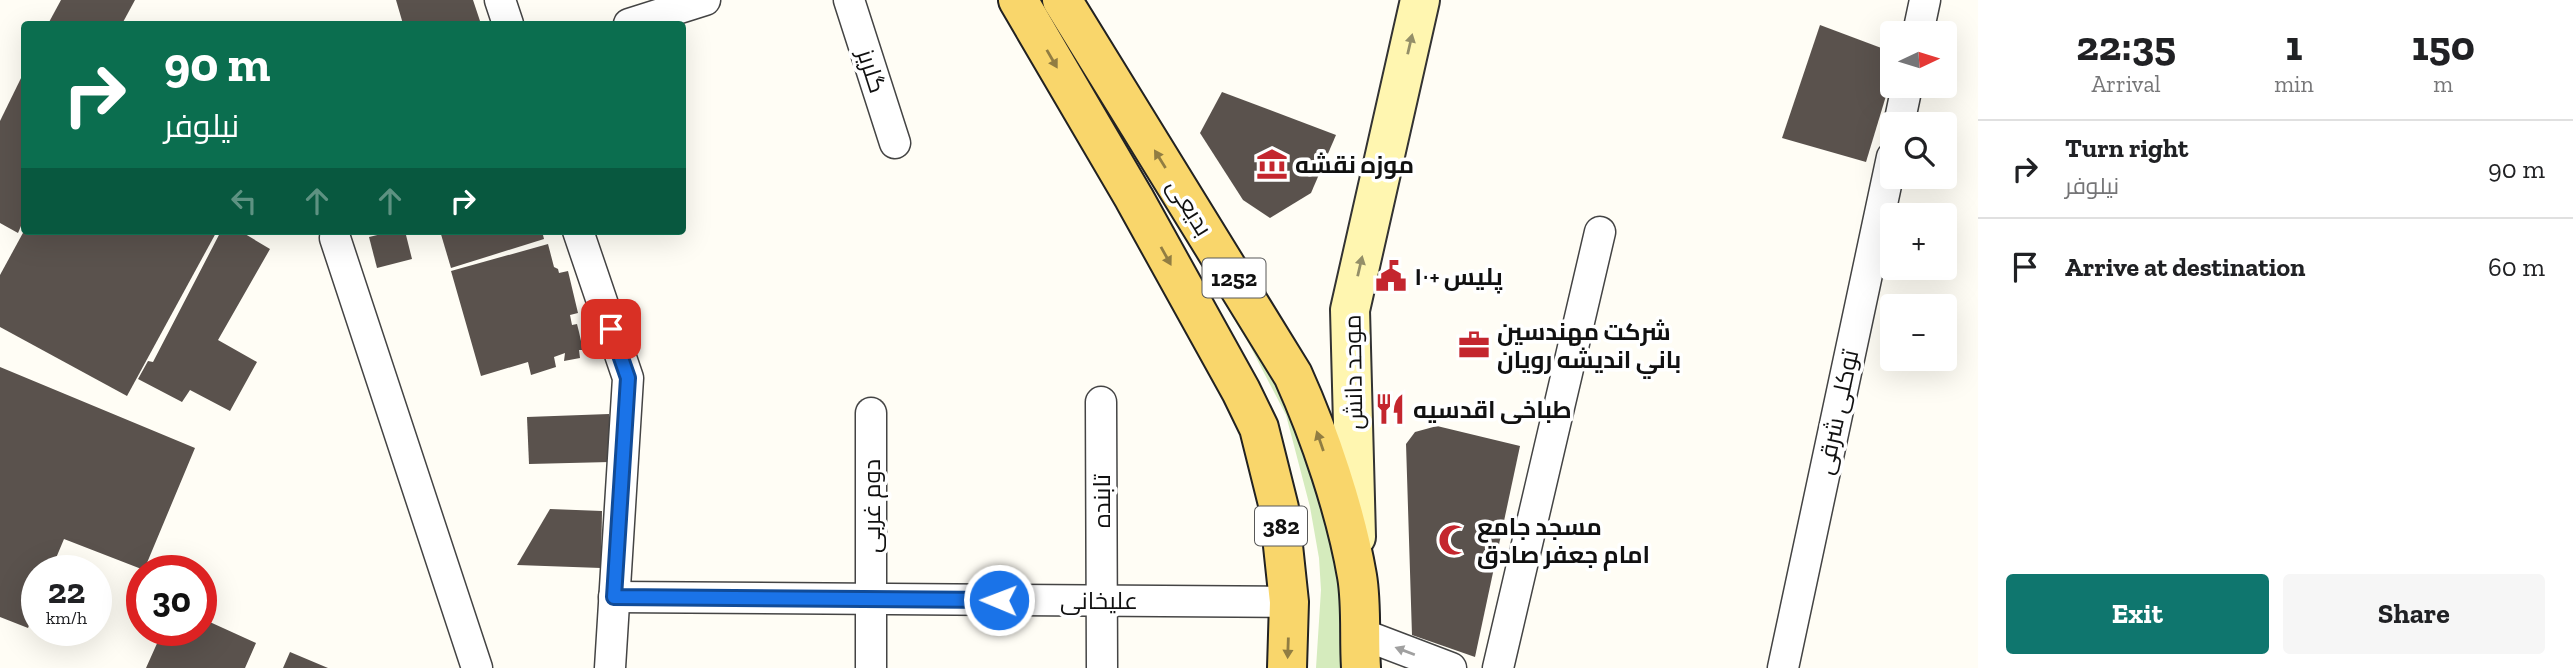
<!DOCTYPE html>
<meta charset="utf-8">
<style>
:root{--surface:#fff;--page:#f6f6f6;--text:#202124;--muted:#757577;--line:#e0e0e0;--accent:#0f766e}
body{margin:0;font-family:"Zilla Slab",Cairo,serif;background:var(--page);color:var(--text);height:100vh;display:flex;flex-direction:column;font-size:26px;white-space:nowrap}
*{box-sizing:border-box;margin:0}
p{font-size:23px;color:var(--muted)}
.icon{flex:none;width:38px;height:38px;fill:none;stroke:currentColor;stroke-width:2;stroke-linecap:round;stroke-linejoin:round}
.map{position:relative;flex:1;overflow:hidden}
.drawer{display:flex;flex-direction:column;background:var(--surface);width:595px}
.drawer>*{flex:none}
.banner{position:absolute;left:21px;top:21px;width:665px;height:214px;border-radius:7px;box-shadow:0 7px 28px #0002;background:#0b6e4f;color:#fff;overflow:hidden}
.needle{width:46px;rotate:86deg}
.buttons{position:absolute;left:1880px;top:21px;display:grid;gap:14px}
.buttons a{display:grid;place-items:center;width:77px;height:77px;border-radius:7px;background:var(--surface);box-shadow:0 7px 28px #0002;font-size:35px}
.speed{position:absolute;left:21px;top:555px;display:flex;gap:14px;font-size:35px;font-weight:700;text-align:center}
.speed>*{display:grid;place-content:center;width:91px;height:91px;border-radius:50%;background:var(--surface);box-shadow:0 7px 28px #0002;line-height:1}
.speed small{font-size:18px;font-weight:400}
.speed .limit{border:10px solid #d22;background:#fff;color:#111}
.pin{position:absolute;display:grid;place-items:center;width:60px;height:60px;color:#fff;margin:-30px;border-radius:14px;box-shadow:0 4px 10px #0006}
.me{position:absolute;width:77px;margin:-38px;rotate:271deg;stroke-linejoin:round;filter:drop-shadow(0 0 5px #0008)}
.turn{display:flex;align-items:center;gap:24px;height:147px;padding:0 28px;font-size:32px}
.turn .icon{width:91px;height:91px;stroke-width:2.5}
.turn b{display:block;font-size:49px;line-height:60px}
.lanes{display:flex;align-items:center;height:66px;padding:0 28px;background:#0003;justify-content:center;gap:35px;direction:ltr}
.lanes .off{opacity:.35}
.eta{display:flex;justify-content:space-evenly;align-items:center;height:119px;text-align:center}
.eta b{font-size:42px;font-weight:700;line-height:49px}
.primary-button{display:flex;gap:14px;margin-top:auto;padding:14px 28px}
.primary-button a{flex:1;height:80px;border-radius:7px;background:var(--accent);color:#fff;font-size:28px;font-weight:700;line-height:80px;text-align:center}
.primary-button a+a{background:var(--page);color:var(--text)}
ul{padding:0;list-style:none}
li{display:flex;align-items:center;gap:21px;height:98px;padding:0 28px;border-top:2px solid var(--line)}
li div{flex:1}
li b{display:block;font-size:26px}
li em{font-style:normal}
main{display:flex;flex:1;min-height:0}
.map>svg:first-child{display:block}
.green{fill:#d5ebbd}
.building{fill:#5a524d}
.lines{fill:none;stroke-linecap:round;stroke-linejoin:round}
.minor-casing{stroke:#444;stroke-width:33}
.secondary-casing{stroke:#333;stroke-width:42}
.primary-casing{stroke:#222;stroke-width:42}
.minor{stroke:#fff;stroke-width:30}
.secondary{stroke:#fff6b0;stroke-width:38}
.primary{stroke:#f9d66b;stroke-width:38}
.oneway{fill:#948f68}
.oneway2{fill:#917d42}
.oneway3{fill:#a0a0a0}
.route-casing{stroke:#114b97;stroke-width:18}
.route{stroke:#1a73e8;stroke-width:12}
.labels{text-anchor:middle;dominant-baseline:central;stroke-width:7;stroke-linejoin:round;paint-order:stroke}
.shield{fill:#fff;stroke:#585858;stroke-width:2}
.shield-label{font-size:23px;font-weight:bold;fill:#111}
.street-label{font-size:24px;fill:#111;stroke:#fff}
.poi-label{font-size:24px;font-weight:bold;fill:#111;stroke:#fff;text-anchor:start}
</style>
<main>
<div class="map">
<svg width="1978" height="668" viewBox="0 0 1978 668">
<rect width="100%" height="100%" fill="#fffdf5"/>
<polygon class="green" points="1075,53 1276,358 1339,544 1345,668 1316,668 1321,590 1319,558 1310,507 1286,415 1249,344"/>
<g class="building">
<polygon points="61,0 135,0 122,24 48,24"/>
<polygon points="396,0 473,0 481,24 403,24"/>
<polygon points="1820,25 1892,52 1892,76 1866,162 1782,138"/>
<polygon points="24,72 24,219 18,233 0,223 0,121"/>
<polygon points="1222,92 1336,135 1311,193 1270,218 1243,200 1200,133"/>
<polygon points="24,231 217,231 127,396 0,327 0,275"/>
<polygon points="221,231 240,231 270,249 218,340 257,362 230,411 190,390 182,402 138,379 148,361 153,362"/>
<polygon points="394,231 405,231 412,259 377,268 369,237"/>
<polygon points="440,231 542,231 544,239 451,268"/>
<polygon points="548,244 554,267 558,269 559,273 568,271 578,313 570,315 572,325 577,324 579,332 583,350 579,350 580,358 564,361 565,353 554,357 556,367 531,375 528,362 481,376 451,271"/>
<polygon points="0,367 195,448 144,570 64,539 51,570 37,570 37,606 28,628 0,617"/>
<polygon points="609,414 610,462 529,464 527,417"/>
<polygon points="1437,426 1520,446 1475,657 1412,635 1406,444 1415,432"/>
<polygon points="550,509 602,511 601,568 517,565"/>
<polygon points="201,618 256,643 245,668 146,668 163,630 201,630"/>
<polygon points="290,652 328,668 283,668"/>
</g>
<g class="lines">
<defs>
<g id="minor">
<polyline points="500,0 508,24"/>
<polyline points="849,0 895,143"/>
<polyline points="629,24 705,0"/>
<polyline points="1918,33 1925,0"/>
<polyline points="1899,124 1907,86"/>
<polyline points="578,231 628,378 610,668"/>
<polyline points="335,238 477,668"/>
<polyline points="1101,402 1102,668"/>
<polyline points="871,413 871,668"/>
<polyline points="614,597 1289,602"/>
<polyline points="1359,633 1451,668"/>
<polyline points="1498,668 1600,232"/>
<polyline points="1783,668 1892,157"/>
</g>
<polyline id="secondary" points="1356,537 1350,310 1420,0"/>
<g id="primary">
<polyline points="1018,0 1134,198 1241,391 1259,428 1279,508 1289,602 1287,668"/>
<path d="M 1062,0 L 1293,375 C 1320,435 1346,512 1357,576 C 1362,605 1359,638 1361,668"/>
</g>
</defs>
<use href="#minor" class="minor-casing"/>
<use href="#secondary" class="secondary-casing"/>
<use href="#primary" class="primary-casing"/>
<use href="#minor" class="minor"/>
<use href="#secondary" class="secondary"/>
<use href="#primary" class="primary"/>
</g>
<defs><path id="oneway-solid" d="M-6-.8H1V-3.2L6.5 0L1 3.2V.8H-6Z" transform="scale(1.75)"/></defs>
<g class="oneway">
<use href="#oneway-solid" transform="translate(1410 44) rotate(-77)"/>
<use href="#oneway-solid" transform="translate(1360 266) rotate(-77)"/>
</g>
<g class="oneway2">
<use href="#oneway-solid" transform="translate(1052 59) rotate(60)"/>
<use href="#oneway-solid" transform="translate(1160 159) rotate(-122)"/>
<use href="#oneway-solid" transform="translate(1166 256) rotate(61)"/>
<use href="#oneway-solid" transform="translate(1320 441) rotate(-109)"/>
<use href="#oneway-solid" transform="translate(1288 648) rotate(92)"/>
</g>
<use class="oneway3" href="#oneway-solid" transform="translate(1405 651) rotate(-159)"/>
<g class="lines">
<defs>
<polyline id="route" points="611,329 628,378 614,597 999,600"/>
</defs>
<use href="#route" class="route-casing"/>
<use href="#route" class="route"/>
</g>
<defs>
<symbol id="museum-bare" viewBox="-9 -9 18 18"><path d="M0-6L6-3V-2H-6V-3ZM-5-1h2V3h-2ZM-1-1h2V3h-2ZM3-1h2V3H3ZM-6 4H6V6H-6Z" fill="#c4262e" stroke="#fff" stroke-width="2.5" paint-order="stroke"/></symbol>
<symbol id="civic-bare" viewBox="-9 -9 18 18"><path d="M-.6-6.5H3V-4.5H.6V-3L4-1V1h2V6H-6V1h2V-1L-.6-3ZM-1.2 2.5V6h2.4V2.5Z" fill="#c4262e" stroke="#fff" stroke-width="2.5" paint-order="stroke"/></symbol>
<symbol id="office-bare" viewBox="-9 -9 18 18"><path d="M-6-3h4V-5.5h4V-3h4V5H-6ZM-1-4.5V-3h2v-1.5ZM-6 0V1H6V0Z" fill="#c4262e" stroke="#fff" stroke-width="2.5" paint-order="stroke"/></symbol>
<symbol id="restaurant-bare" viewBox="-9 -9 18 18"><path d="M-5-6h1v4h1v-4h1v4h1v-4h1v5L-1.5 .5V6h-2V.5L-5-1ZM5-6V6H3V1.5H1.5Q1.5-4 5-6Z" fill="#c4262e" stroke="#fff" stroke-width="2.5" paint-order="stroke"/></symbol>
<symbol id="mosque-bare" viewBox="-9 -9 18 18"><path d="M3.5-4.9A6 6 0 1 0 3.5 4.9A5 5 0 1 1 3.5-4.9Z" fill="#c4262e" stroke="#fff" stroke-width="2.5" paint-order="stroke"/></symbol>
</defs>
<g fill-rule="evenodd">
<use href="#museum-bare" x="1250" y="142" width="44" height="44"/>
<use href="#civic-bare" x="1369" y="254" width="44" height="44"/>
<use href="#office-bare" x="1452" y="323" width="44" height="44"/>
<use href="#restaurant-bare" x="1368" y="387" width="44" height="44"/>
<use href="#mosque-bare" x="1432" y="518" width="44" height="44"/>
</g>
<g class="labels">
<g class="shield">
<rect x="1202.5" y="258.5" width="63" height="39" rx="5"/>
<rect x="1255" y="506.5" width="52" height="39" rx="5"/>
</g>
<g class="shield-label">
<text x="1234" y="278">1252</text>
<text x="1281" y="526">382</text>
</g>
<g class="street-label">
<text transform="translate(872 71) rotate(72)">گلریز</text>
<text transform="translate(1190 207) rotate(58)">بدیعی</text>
<text transform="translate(1353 372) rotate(-91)">موحد دانش</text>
<text transform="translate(1837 412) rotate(-78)">توکلی شرقی</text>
<text transform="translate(1101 501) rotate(-90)">تابنده</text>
<text transform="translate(871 506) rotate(-90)">دوم غربی</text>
<text x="1099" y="600">علیخانی</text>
</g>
<g class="poi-label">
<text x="1295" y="164">موزه نقشه</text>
<text x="1414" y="276">پلیس +۱۰</text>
<text x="1497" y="331">شركت مهندسين<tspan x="1497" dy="28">باني انديشه رويان</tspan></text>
<text x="1413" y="409">طباخى اقدسيه</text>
<text x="1477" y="526">مسجد جامع<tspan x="1477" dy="28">امام جعفر صادق</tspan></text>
</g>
</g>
</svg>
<div class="buttons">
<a><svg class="needle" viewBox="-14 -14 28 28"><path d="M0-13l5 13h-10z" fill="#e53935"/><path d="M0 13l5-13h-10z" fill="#757577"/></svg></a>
<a><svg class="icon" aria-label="search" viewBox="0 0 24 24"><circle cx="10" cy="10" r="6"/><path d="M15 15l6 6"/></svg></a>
<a>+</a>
<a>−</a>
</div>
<div class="speed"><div>22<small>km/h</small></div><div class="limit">30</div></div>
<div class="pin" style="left:611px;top:329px;background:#d93025"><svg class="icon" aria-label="arrive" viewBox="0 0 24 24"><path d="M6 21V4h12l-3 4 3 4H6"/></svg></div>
<svg class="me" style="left:999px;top:600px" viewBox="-20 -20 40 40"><circle r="17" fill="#1a73e8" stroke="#fff" stroke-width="3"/><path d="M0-11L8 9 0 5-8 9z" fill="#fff"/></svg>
<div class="banner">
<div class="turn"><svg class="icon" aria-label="right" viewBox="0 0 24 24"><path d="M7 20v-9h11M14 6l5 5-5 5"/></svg><div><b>90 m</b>نیلوفر</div></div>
<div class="lanes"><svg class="icon off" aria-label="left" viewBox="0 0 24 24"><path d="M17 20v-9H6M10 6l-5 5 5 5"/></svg><svg class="icon off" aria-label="ahead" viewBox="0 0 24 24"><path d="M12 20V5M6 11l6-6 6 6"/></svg><svg class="icon off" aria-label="ahead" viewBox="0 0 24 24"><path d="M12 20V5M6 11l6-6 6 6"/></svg><svg class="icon" aria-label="right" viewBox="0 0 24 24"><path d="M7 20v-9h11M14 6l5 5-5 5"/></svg></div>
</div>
</div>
<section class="drawer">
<div class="eta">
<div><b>22:35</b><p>Arrival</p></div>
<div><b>1</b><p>min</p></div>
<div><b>150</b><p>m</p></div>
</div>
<ul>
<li><svg class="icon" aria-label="right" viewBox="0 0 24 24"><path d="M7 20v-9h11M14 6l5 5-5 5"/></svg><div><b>Turn right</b><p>نیلوفر</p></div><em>90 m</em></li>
<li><svg class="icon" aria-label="arrive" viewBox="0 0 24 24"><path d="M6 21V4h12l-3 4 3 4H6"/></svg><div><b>Arrive at destination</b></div><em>60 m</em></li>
</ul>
<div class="primary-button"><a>Exit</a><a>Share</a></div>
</section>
</main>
